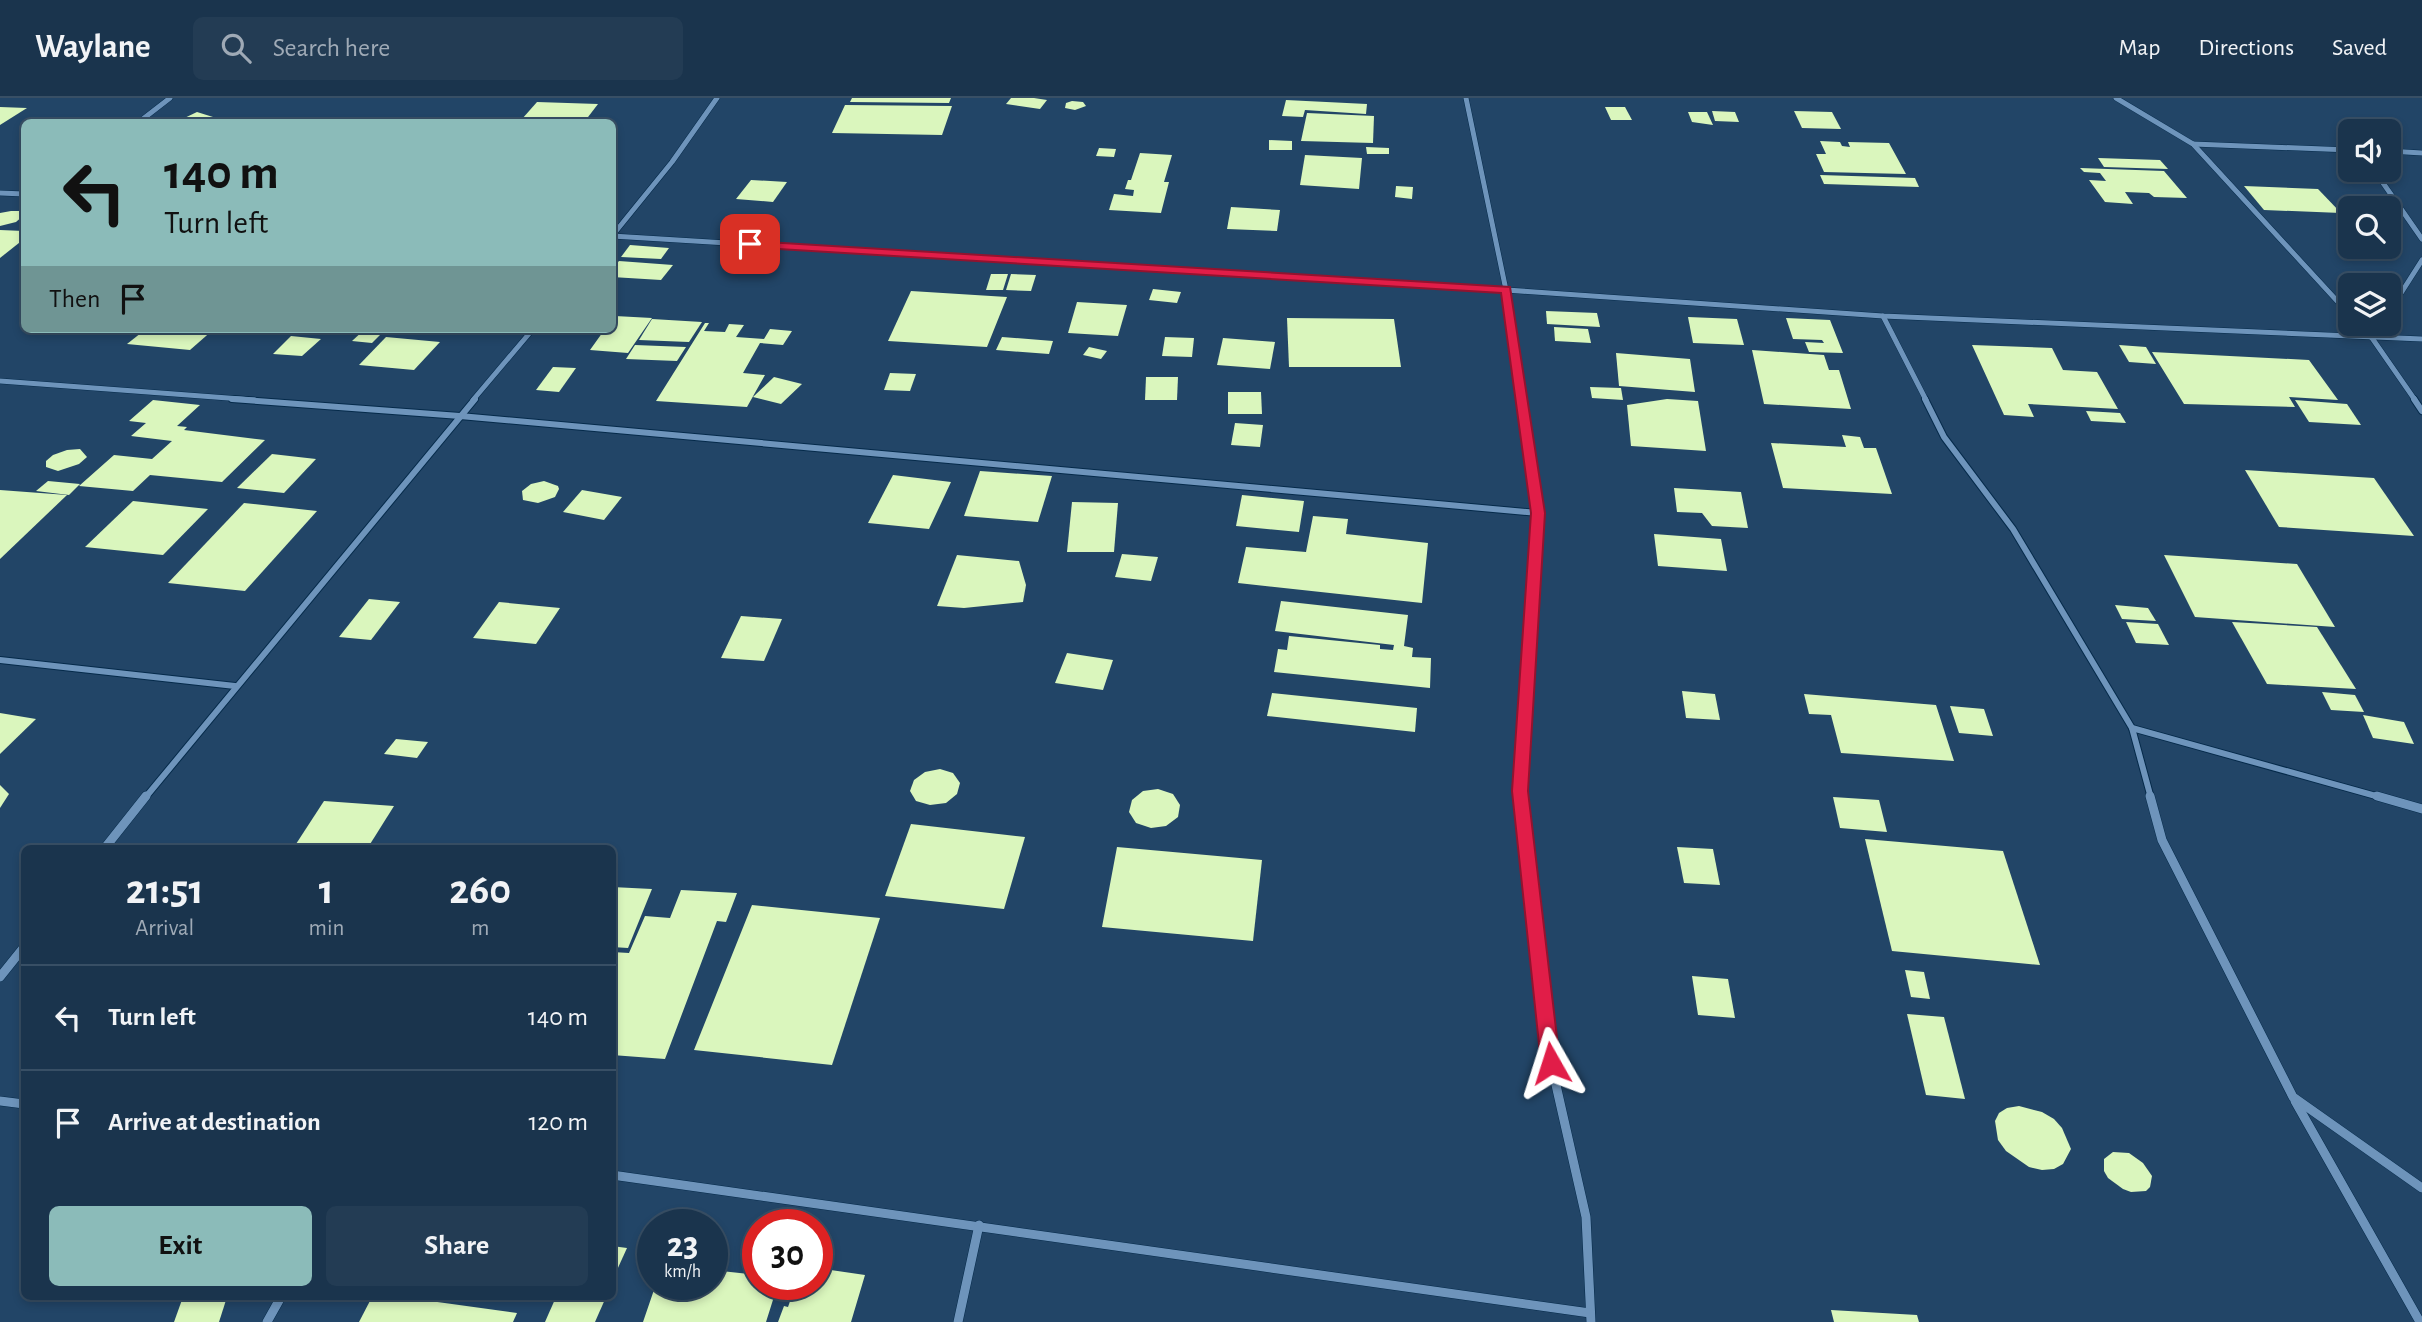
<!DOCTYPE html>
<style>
:root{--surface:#1a344d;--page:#233c54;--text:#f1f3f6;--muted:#9faab6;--line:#384f65;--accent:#8bbbb9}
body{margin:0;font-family:"Alegreya Sans",sans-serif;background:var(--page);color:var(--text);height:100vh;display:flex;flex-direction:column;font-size:26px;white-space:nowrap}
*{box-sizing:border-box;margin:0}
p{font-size:23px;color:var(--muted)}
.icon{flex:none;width:38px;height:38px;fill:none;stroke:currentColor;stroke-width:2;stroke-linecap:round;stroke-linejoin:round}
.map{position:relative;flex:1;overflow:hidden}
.side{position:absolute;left:21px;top:747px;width:595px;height:455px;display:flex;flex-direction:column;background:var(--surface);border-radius:10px;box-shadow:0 4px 10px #0003,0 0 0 2px var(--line)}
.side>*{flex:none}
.hud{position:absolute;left:21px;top:21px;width:595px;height:214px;border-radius:10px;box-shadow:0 4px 10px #0003,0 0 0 2px var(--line);background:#8bbbb9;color:#111;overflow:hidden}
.tools{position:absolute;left:2338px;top:21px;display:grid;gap:14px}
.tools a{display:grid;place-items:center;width:63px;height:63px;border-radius:10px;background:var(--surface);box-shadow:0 4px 10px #0003,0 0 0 2px var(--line);font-size:35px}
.speed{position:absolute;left:637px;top:1111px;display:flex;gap:14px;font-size:35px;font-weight:700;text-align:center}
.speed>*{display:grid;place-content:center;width:91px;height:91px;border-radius:50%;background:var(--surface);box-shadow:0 4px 10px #0003,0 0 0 2px var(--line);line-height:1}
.speed small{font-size:18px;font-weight:400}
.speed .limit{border:10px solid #d22;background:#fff;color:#111}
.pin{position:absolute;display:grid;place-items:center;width:60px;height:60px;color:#fff;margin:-30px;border-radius:14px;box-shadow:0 4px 10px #0006}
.me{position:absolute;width:77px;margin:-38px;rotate:354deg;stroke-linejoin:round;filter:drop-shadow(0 0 5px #0008)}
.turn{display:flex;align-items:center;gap:24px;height:147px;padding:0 28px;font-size:32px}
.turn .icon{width:91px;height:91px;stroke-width:2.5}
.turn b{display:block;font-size:49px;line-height:60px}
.then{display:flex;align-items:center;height:66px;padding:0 28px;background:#0003;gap:14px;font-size:26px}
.eta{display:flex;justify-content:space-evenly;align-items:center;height:119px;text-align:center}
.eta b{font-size:42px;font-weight:700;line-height:49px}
.action{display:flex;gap:14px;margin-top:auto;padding:14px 28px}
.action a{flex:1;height:80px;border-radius:10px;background:var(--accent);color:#111;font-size:28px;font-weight:700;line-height:80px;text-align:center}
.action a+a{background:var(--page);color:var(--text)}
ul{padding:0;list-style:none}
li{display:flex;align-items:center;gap:21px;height:105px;padding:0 28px;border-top:2px solid var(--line)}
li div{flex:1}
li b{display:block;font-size:26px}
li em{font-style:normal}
header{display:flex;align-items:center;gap:42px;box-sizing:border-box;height:98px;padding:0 35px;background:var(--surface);border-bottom:2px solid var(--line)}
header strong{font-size:33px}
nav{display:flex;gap:38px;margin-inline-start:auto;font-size:24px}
.search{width:490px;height:63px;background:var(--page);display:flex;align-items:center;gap:18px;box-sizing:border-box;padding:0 24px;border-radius:10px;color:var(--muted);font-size:26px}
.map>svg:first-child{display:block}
.building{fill:#daf6bd}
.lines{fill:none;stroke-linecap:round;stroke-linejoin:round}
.minor-far2-casing{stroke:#052a4a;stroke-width:6}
.minor-far1-casing{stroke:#052a4a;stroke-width:8}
.minor-casing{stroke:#052a4a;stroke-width:10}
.minor-far2{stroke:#6e94bb;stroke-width:5}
.minor-far1{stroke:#6e94bb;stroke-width:6}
.minor{stroke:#6e94bb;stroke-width:9}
.route{fill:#e11d48;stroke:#92132f;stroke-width:2}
</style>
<header>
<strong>Waylane</strong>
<div class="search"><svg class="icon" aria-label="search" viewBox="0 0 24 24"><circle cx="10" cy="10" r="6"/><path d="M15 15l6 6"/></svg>Search here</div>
<nav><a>Map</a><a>Directions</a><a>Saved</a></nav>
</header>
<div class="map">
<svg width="2422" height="1224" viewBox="0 0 2422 1224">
<rect width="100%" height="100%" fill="#224567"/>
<g class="building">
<polygon points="852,0 951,0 949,5 850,4"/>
<polygon points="1011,0 1034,0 1047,2 1040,11 1006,6"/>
<polygon points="1286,2 1306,3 1367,6 1366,16 1305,12 1303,19 1282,18"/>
<polygon points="1072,3 1083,4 1086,8 1075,12 1065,10 1066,5"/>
<polygon points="537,4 598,6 585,23 522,21"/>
<polygon points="845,7 952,8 942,37 832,35"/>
<polygon points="0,9 27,10 0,27"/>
<polygon points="1605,9 1625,9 1632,22 1611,22"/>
<polygon points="1712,13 1735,14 1739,24 1715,23"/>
<polygon points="1794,13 1832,14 1841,31 1802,30"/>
<polygon points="197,14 213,19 201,24 176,24"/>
<polygon points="1688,14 1707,14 1713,27 1692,24"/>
<polygon points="1307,15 1374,18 1373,45 1301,43"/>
<polygon points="1269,42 1292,43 1292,52 1269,52"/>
<polygon points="1820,43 1840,44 1842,48 1850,49 1848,44 1889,45 1906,76 1824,74 1816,56 1826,56"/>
<polygon points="1366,49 1389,50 1389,56 1367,56"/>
<polygon points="1099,50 1116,51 1114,59 1096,58"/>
<polygon points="1140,55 1172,57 1164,84 1169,84 1161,115 1109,112 1114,96 1133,98 1134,92 1125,91 1128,82 1131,82"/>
<polygon points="1305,57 1362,60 1359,91 1300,87"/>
<polygon points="2098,60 2160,62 2168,71 2104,69"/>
<polygon points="2080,70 2164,73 2187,100 2154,99 2149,95 2125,94 2133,106 2105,104 2089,82 2106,83 2100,75 2084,74"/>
<polygon points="1820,77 1915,80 1919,89 1824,86"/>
<polygon points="751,82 787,84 773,104 736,101"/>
<polygon points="1396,88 1413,89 1412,101 1395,99"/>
<polygon points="2244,88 2318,91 2341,115 2264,112"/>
<polygon points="1231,109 1280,112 1277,133 1227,131"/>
<polygon points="11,113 20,113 24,117 16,124 0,128 0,115"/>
<polygon points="0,132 24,133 24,141 0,160"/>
<polygon points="630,147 669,150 661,161 621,159"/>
<polygon points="619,163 673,167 661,182 612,179 612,171"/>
<polygon points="991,176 1008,176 1003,192 986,192"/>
<polygon points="1011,176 1036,177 1031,193 1006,192"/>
<polygon points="1153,191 1181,194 1177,205 1149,202"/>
<polygon points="911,193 1007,199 987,249 888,243"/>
<polygon points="1077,204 1127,207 1118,238 1068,235"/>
<polygon points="1546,213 1597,215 1600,229 1547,226"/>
<polygon points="615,218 652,220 628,255 590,252 605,231 612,231"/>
<polygon points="1688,219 1737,221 1744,247 1693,245"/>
<polygon points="1287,220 1394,221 1401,269 1289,269"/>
<polygon points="1786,220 1830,222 1843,255 1809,254 1805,244 1824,245 1822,242 1793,241"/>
<polygon points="652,221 702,224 689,244 639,242"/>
<polygon points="705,225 709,225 704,233 725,234 729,226 744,227 736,239 764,241 770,231 792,233 783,247 760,245 743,275 765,277 747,309 656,303"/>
<polygon points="1554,229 1588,231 1591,245 1555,243"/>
<polygon points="146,231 214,231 190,252 127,246"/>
<polygon points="365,231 374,231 385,232 372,245 352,243"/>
<polygon points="291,238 321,241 302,258 273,256"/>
<polygon points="386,239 440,244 414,272 359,267"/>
<polygon points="1002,239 1053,243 1049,256 996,252"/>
<polygon points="1165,239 1194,240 1192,259 1162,258"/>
<polygon points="1223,240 1275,244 1270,271 1217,267"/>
<polygon points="635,247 686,249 677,263 626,261"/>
<polygon points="1972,247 2052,250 2063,272 2097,274 2118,311 2028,306 2034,319 2004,317"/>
<polygon points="2119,247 2146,249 2156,266 2129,264"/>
<polygon points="1089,249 1107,253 1101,261 1083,257"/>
<polygon points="1752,252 1824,257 1829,272 1839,272 1851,311 1764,306"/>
<polygon points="2152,254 2309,262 2338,302 2289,299 2295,309 2184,306"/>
<polygon points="1616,255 1690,261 1695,294 1619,288"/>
<polygon points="553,269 576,270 559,294 536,292"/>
<polygon points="890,275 916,276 910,293 884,292"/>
<polygon points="774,279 802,286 781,306 753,299"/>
<polygon points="1146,279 1178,279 1177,302 1145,302"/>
<polygon points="1590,289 1621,290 1623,302 1592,300"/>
<polygon points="1228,294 1261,294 1262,316 1228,316"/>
<polygon points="1667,301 1698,303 1706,353 1631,348 1627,307"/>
<polygon points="153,302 200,307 177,328 187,329 184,332 265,342 222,384 150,377 133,393 79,388 114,357 152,361 172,343 131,338 146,325 129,323"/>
<polygon points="2295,302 2347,306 2361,327 2309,324"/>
<polygon points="2086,313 2120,315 2126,325 2091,323"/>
<polygon points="1235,325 1263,327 1260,349 1231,347"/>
<polygon points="1842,337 1860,339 1864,350 1876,350 1892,396 1783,390 1771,345 1846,349"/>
<polygon points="80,351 87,359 79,366 58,373 46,369 46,363 53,357 67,352"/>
<polygon points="272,356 316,361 284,395 237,390"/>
<polygon points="2245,372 2374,380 2414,438 2279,429"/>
<polygon points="980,373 1052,378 1038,424 964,418"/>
<polygon points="893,377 951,384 929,431 868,425"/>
<polygon points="48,383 80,386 69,397 36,393"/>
<polygon points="544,383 558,388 559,391 555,399 538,405 523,402 522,393 531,386"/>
<polygon points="1674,390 1741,394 1748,430 1712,428 1702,415 1677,414"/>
<polygon points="0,392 67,397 0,461"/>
<polygon points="582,392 622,399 604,422 563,414"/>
<polygon points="1242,397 1304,403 1299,434 1236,428"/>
<polygon points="133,403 208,411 163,457 85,449"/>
<polygon points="1072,404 1118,405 1114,454 1067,454"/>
<polygon points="244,405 317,413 245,493 168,485"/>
<polygon points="1313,418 1348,421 1346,436 1428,445 1422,505 1238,485 1246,449 1306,454"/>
<polygon points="1654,436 1721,441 1727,473 1658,468"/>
<polygon points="1122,456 1158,459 1151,483 1115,479"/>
<polygon points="957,457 1019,463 1026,487 1023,504 964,510 937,508"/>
<polygon points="2164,457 2297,466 2335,529 2195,519"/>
<polygon points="369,501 400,504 371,542 339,539"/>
<polygon points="1281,503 1408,517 1404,548 1413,550 1412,559 1431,560 1430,590 1274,574 1278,551 1287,552 1289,538 1380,547 1380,551 1393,552 1394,547 1275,533"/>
<polygon points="499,504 560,510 536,546 473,540"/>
<polygon points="2115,507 2148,510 2156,523 2122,521"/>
<polygon points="741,518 782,521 764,563 721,560"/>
<polygon points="2126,524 2158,526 2169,547 2136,545"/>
<polygon points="2232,524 2317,529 2356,591 2267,586"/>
<polygon points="1067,555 1113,562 1103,592 1055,585"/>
<polygon points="1682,593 1715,596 1720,622 1686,620"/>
<polygon points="2322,594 2355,597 2364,614 2331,612"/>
<polygon points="1272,595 1417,610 1415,634 1267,618"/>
<polygon points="1804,596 1936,607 1954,663 1841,655 1831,617 1809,616"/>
<polygon points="1950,608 1984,611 1993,638 1959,635"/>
<polygon points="0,615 36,621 0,656"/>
<polygon points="2363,617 2404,624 2414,646 2373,640"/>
<polygon points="396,641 428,644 417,660 384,656"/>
<polygon points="940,671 953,675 960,685 957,696 946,705 930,707 916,703 910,693 914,682 925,674"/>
<polygon points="0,687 9,696 0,710"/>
<polygon points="1158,691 1173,696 1180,707 1178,719 1166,728 1151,730 1136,725 1129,714 1132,702 1143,693"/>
<polygon points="1833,699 1879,702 1887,734 1840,730"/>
<polygon points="324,703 394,708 367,751 296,746"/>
<polygon points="911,726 1025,739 1004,811 885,798"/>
<polygon points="1865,741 2003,753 2040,867 1892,853"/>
<polygon points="1117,749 1262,762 1253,843 1102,829"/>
<polygon points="1677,749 1713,751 1720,787 1684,785"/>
<polygon points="612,789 652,791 628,850 612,849"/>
<polygon points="681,792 737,795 726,824 717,823 665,961 612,957 612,854 629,855 645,818 670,820"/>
<polygon points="752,807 880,820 832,967 694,952"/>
<polygon points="1905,872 1924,874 1930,901 1911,899"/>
<polygon points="1692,878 1728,881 1735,920 1698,917"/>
<polygon points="1907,916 1944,919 1965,1001 1926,997"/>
<polygon points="2019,1008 2042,1014 2054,1021 2062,1030 2071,1051 2063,1066 2054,1071 2042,1072 2029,1069 2006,1053 1998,1042 1995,1023 1999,1015 2007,1010"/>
<polygon points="2113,1054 2129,1055 2143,1065 2152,1078 2150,1089 2146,1093 2131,1094 2123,1091 2108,1080 2104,1073 2104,1061"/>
<polygon points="612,1148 627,1150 612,1183"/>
<polygon points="817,1170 865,1177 851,1224 778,1224 784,1208 788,1209 796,1186 817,1186"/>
<polygon points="712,1172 758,1177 758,1186 778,1186 766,1224 643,1224 656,1186 712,1186"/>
<polygon points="183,1199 227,1199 219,1224 174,1224"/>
<polygon points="372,1199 401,1199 517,1215 513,1224 359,1224"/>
<polygon points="556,1199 606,1199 595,1224 545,1224"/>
<polygon points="1831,1212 1917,1217 1919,1224 1834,1224"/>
</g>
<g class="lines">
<defs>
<g id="minor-far2">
<polyline points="1466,0 1506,192 1522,302"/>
<polyline points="2116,0 2193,46 2350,217"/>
<polyline points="139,24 170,0"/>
<polyline points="2193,46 2350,52"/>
<polyline points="2389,53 2422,55"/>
<polyline points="2374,72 2422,141"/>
<polyline points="0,95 24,96"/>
<polyline points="612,138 1506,192 1883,218 2422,241"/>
<polyline points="612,138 672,64 717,0"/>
<polyline points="2389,214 2422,162"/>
<polyline points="1883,218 1926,302"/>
<polyline points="2358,226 2372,240 2415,302"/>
<polyline points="2372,240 2381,226"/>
<polyline points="0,283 255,302"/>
<polyline points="473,302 533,231"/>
</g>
<g id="minor-far1">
<polyline points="232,301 460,318 1538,415"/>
<polyline points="1925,301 1944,339 2013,431 2132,630 2151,700"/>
<polyline points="2414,301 2422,313"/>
<polyline points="0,562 235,588"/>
<polyline points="2132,630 2383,700"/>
<polyline points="145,700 475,301"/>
<polyline points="1521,700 1538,415 1522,301"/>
</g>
<g id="minor">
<polyline points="1521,698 1551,965 1586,1119 1591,1224"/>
<polyline points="2150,698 2162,742 2293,999 2422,1090"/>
<polyline points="2377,698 2422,711"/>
<polyline points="104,751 146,698"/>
<polyline points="0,879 24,849"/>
<polyline points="0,1003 24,1006"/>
<polyline points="2295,1003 2420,1224"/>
<polyline points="612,1077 1590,1215"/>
<polyline points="267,1224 281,1199"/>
<polyline points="958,1224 979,1127"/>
</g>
</defs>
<use href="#minor-far2" class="minor-far2-casing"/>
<use href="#minor-far1" class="minor-far1-casing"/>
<use href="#minor" class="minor-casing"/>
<use href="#minor-far2" class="minor-far2"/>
<use href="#minor-far1" class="minor-far1"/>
<use href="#minor" class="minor"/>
</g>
<polygon class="route" points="750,143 1510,189 1545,415 1528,693 1560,965 1558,971 1551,974 1544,971 1541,965 1512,693 1531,415 1501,195 746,149 746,144"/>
</svg>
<div class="tools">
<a><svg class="icon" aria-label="sound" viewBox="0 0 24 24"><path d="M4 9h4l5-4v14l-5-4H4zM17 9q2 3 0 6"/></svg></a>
<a><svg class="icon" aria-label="search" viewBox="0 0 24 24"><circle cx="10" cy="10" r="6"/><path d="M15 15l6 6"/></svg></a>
<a><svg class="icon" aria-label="layers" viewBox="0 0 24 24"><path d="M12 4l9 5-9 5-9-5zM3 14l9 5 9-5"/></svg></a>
</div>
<div class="speed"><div>23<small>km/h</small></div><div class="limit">30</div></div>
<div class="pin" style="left:750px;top:146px;background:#d93025"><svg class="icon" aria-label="arrive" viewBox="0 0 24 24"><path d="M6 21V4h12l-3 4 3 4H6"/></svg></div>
<svg class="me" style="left:1551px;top:965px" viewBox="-20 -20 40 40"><path d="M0-17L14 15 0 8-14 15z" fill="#e11d48" stroke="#fff" stroke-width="4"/></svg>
<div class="hud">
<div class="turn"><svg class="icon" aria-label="left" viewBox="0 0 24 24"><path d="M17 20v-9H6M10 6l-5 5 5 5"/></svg><div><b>140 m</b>Turn left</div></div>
<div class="then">Then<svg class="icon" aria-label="arrive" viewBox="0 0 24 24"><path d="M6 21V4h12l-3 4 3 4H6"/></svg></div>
</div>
<section class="side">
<div class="eta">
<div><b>21:51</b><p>Arrival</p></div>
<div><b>1</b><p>min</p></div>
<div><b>260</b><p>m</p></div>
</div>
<ul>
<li><svg class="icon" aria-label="left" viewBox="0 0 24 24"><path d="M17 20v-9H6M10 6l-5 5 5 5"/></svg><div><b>Turn left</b></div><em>140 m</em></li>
<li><svg class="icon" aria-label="arrive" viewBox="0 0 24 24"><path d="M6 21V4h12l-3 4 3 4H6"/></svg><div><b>Arrive at destination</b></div><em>120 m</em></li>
</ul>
<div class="action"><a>Exit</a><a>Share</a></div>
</section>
</div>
